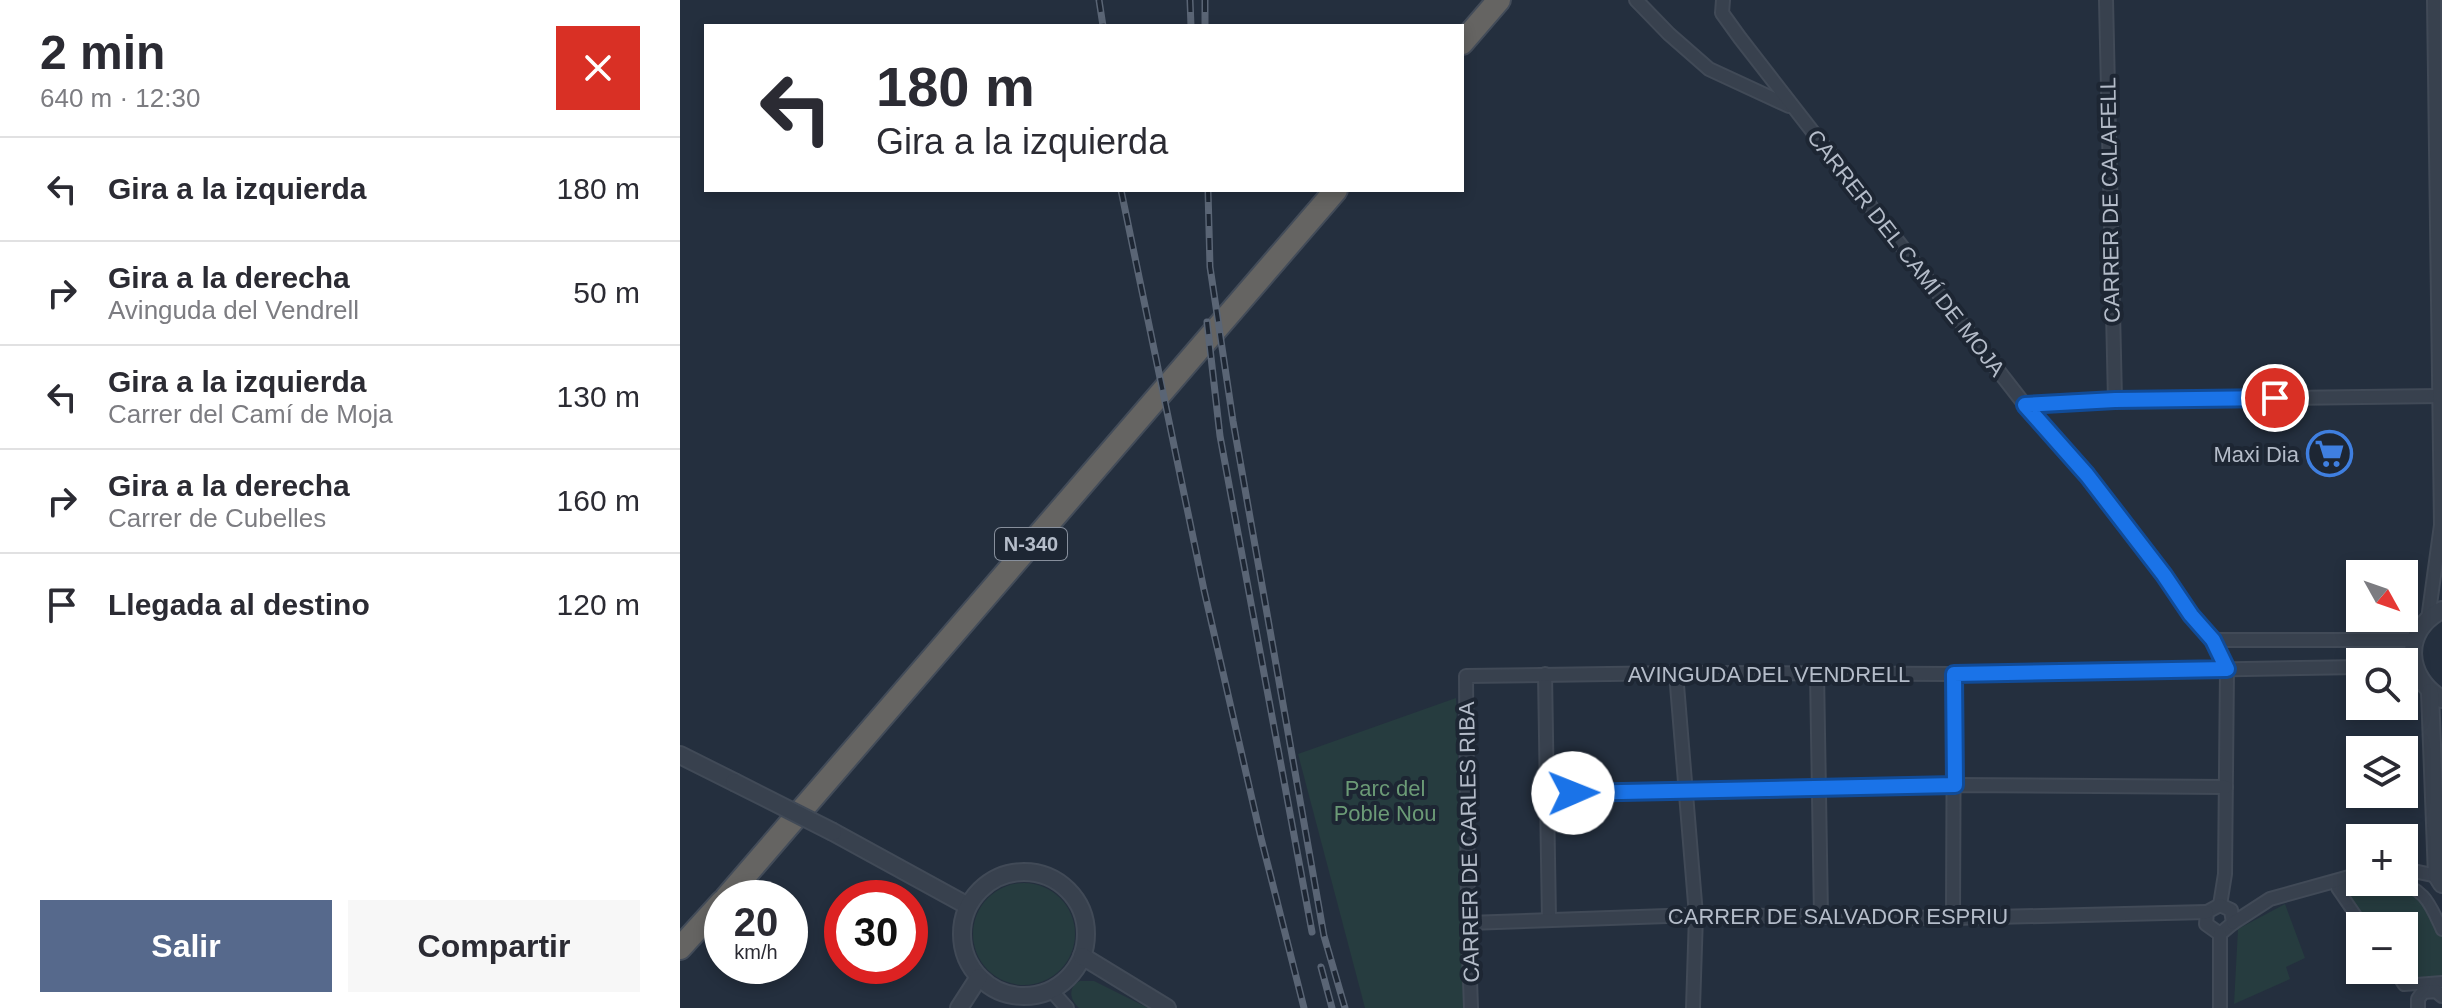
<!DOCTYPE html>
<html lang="es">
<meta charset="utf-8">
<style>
:root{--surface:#fff;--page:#f7f7f7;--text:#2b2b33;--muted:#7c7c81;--line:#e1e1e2;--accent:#56698c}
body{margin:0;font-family:Arial,sans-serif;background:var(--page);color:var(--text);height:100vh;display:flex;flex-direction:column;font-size:30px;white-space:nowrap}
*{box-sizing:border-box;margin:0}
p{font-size:26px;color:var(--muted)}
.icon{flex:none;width:44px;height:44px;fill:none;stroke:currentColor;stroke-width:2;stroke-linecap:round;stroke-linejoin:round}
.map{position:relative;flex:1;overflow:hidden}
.sheet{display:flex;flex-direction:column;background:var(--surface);width:680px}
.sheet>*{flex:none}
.hud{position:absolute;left:24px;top:24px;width:760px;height:168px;border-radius:0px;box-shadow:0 4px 12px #0003;background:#fff;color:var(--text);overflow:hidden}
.needle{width:52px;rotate:130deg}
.tools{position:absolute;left:1666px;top:560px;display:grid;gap:16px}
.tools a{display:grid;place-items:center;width:72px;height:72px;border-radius:0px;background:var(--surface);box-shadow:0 4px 12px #0003;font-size:40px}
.speed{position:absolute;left:24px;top:880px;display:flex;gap:16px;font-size:40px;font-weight:700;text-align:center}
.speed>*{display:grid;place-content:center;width:104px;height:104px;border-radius:50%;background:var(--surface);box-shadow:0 4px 12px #0003;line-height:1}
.speed small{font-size:20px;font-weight:400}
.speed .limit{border:12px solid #d22;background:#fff;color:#111}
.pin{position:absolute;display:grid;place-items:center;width:68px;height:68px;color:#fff;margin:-34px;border:4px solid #fff;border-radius:50%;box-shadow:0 2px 8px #0007}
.me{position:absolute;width:88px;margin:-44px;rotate:89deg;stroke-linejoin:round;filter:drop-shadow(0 0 6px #0008)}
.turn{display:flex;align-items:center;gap:28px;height:168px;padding:0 40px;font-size:36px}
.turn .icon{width:104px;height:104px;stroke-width:2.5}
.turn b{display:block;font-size:56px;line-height:68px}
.round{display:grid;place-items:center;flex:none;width:84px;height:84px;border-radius:0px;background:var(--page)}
.head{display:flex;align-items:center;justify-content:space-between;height:136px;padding:0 40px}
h1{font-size:48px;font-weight:800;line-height:60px}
.action{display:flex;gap:16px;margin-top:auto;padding:16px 40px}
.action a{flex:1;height:92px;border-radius:0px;background:var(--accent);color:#fff;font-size:32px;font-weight:800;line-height:92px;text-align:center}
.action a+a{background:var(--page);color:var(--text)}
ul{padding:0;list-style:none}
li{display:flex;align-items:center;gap:24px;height:104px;padding:0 40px;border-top:2px solid var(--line)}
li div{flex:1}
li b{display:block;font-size:30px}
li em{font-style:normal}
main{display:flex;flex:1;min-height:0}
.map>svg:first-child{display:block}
.green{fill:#263c3f}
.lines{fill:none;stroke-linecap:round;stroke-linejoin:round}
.pedestrian-casing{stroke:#414a57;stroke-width:14}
.minor-casing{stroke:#414a57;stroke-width:16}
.tertiary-casing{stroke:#414a57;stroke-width:20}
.trunk-casing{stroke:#434c59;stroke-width:26}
.pedestrian{stroke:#38414e;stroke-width:10}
.minor{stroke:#38414e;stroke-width:12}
.tertiary{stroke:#38414e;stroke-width:16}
.trunk{stroke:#656462;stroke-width:22}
.rail-casing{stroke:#5a6575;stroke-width:7}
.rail{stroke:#1d2633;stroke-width:4;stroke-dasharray:12;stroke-linecap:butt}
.tertiary-bridge-casing{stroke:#414a57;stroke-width:20;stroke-linecap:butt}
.tertiary-bridge{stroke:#38414e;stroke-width:16}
.route-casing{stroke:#114b97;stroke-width:20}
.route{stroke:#1a73e8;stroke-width:14}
.labels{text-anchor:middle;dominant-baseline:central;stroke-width:8;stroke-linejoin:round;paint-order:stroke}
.shield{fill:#1d2633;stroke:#878f9c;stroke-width:2}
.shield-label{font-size:20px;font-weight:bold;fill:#b4bcc9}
.street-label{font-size:22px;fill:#b4bcc9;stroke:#1d2633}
.poi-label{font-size:22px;fill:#b4bcc9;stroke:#1d2633;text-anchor:end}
.park-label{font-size:22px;fill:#6b9a76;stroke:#1d2633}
</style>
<main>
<section class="sheet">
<div class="head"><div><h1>2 min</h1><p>640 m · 12:30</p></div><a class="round" style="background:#d93025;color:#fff"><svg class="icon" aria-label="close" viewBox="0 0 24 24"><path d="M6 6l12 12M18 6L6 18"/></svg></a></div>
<ul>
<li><svg class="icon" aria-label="left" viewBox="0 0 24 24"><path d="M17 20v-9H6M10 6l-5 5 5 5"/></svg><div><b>Gira a la izquierda</b></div><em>180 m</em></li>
<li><svg class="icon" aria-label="right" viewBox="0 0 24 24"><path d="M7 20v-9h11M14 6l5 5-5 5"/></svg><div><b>Gira a la derecha</b><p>Avinguda del Vendrell</p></div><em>50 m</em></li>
<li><svg class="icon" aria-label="left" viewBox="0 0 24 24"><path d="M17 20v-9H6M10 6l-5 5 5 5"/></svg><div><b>Gira a la izquierda</b><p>Carrer del Camí de Moja</p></div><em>130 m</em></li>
<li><svg class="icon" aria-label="right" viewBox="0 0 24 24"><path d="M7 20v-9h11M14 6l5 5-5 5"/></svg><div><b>Gira a la derecha</b><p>Carrer de Cubelles</p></div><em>160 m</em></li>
<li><svg class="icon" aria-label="arrive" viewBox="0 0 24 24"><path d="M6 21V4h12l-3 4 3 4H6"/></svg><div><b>Llegada al destino</b></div><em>120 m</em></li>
</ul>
<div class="action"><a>Salir</a><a>Compartir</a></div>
</section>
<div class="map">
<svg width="1762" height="1008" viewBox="0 0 1762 1008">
<rect width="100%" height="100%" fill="#242f3e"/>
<g class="green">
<polygon points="776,698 786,1008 685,1008 618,754"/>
<polygon points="1710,882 1747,898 1762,933 1762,981 1725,984 1715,970 1724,970 1724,926 1684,926 1658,888"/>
<circle cx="344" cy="934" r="51"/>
<polygon points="1605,904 1625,958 1606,967 1610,979 1554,1004 1558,929"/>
<path d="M 400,981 L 414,981 L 468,1008 L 399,1008 C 389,999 388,987 400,981 Z"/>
</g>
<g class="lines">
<defs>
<g id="pedestrian">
<path d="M 1713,882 C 1745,887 1750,904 1762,930"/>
<polyline points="1683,926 1657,888 1708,882"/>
<polyline points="1714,970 1724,985 1762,982"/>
</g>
<g id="minor">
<polyline points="956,0 989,34 1029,69 1109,106"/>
<polyline points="1043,0 1042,13 1060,38 1345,405 1407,475 1484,575 1511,615 1533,640 1547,669 1545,874 1540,905"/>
<polyline points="1426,0 1435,400"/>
<polyline points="1345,405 1435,400 1760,396"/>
<polyline points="1748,619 1761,525 1754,0"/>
<polyline points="1533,640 1735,640"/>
<polyline points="1137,672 1141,916"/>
<polyline points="996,673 1016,915 1013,1008"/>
<polyline points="865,674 869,920"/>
<polyline points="865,794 1275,785 1546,787"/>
<polyline points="1724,869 1757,876"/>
<polygon points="1540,905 1551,910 1553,923 1540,934 1526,924 1527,912"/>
<polyline points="1273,918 1274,674"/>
<polyline points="788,923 1016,915 1273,918 1527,912"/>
<polyline points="1553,923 1590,899 1680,874"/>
<polyline points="1540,934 1540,1008"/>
<polyline points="371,990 387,1008"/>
<polyline points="791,1008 788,923 786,676 996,673 1274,674 1680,667"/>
<polyline points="1738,1008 1738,999 1743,992 1756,991 1762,996"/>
</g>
<g id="tertiary">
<path d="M 1762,610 C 1721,631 1726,678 1762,699"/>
<polyline points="1750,692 1757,876 1762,884"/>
<polyline points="0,755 54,782"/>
<polyline points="153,832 288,906"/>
<circle cx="344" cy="934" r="62"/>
<polyline points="402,956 487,1008"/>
<polyline points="279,1008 299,977"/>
</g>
<g id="trunk">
<polyline points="782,43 819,0"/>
<polyline points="46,898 656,190"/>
<polyline points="0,948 42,902"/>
</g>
</defs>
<use href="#pedestrian" class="pedestrian-casing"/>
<use href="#minor" class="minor-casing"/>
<use href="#tertiary" class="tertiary-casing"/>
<use href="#trunk" class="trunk-casing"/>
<use href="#pedestrian" class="pedestrian"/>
<use href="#minor" class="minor"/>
<use href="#tertiary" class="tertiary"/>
<use href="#trunk" class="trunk"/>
<defs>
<g id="rail">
<polyline points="419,0 423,26"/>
<polyline points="510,0 511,26"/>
<polyline points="525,0 525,26"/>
<polyline points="441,190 524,590 581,838 624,1008"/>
<polyline points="528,190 530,267 553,421 644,936 665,1008"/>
<polyline points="527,322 540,436 632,932"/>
<polyline points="641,967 652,1008"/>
</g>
</defs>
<use href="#rail" class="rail-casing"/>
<use href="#rail" class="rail"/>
<defs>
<polyline id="tertiary-bridge" points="54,782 153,832"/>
</defs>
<use href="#tertiary-bridge" class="tertiary-bridge-casing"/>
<use href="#tertiary-bridge" class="tertiary-bridge"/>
</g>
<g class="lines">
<defs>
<polyline id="route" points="893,793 1275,785 1274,674 1547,669 1533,640 1511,615 1484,575 1407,475 1345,405 1435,400 1595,398"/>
</defs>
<use href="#route" class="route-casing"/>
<use href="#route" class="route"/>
</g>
<defs>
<symbol id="supermarket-ring" viewBox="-11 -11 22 22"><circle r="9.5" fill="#1d2633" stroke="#3f7fe0" stroke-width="1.5"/><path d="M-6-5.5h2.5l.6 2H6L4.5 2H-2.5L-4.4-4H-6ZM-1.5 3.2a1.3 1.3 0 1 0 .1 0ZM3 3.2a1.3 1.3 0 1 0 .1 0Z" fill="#3f7fe0"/></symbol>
</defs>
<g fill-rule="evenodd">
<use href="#supermarket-ring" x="1624" y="428" width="51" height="51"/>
</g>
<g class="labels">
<rect class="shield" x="315" y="528" width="72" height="32" rx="6"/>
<g class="shield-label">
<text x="351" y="544">N-340</text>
</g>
<g class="street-label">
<text transform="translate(1430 200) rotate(-91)">CARRER DE CALAFELL</text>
<text transform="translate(1226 253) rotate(52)">CARRER DEL CAMÍ DE MOJA</text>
<text x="1089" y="674">AVINGUDA DEL VENDRELL</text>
<text transform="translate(789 842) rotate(-91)">CARRER DE CARLES RIBA</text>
<text x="1158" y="916">CARRER DE SALVADOR ESPRIU</text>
</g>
<g class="poi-label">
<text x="1619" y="454">Maxi Dia</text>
</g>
<g class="park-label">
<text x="705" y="788">Parc del<tspan x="705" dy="25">Poble Nou</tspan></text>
</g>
</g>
</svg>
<div class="tools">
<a><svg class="needle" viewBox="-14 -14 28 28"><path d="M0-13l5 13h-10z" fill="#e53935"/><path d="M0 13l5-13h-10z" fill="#7c7c81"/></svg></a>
<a><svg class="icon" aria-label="search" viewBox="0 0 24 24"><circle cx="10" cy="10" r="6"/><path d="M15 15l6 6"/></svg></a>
<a><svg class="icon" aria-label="layers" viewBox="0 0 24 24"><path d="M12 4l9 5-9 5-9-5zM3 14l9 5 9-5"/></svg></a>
<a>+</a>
<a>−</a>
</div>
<div class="speed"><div>20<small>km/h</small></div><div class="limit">30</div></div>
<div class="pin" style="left:1595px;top:398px;background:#d93025"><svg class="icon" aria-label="arrive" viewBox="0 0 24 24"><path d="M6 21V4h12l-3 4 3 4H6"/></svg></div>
<svg class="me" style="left:893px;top:793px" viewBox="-20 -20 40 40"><circle r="19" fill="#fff"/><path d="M0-13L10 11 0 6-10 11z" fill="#1a73e8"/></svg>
<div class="hud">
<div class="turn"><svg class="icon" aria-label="left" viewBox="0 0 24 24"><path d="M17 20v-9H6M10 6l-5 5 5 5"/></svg><div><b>180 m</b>Gira a la izquierda</div></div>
</div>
</div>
</main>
